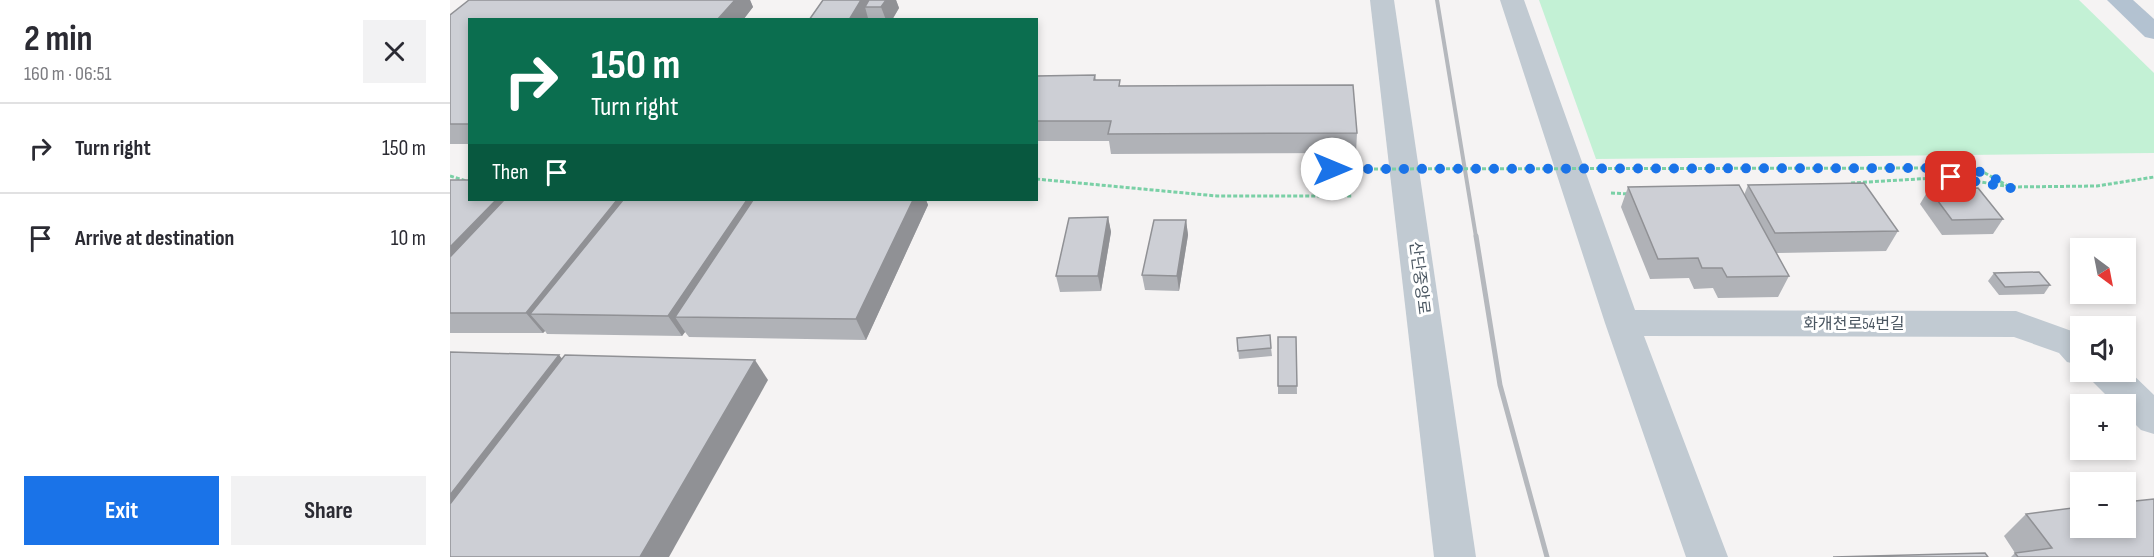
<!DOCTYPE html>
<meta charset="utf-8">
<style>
:root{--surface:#fff;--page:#f2f2f3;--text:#2b2b33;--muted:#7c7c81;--line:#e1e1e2;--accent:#1a73e8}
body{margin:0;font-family:"Sofia Sans Condensed","Noto Sans KR",sans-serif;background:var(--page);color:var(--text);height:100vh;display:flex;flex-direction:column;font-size:22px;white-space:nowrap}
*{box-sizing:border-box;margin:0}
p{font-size:20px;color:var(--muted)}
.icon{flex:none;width:33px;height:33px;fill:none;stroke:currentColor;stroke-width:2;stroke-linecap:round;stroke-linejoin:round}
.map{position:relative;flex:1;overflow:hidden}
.details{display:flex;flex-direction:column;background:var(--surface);width:450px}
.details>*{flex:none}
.hud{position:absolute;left:18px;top:18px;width:570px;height:183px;border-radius:0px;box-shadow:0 3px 9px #0003;background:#0b6e4f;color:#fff;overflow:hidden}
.needle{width:39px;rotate:148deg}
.tools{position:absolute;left:1620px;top:238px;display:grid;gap:12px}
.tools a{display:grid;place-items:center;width:66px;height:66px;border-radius:0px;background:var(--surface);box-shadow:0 3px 9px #0003;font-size:30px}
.pin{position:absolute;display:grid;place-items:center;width:51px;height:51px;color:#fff;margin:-26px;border-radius:12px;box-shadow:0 3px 9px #0006}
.me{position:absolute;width:66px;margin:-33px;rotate:90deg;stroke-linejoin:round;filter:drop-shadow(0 0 4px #0008)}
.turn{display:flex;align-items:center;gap:21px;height:126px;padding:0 24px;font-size:27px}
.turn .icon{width:78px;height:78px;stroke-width:2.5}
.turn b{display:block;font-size:42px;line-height:51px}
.then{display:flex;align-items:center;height:57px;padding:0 24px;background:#0003;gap:12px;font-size:22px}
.round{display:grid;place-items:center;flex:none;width:63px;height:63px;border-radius:0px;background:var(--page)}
.summary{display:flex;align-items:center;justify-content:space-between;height:102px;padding:0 24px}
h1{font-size:36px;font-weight:700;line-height:45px}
.button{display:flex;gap:12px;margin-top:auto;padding:12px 24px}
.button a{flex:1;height:69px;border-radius:0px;background:var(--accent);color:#fff;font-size:24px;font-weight:700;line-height:69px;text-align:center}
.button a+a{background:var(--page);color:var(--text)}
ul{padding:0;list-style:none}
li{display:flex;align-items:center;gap:18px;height:90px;padding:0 24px;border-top:2px solid var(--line)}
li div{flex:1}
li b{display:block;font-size:22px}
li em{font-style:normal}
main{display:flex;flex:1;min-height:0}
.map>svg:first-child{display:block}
.green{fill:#c3f1d5}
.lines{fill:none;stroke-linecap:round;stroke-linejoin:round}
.path{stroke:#7ad0a6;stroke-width:3;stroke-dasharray:4 2;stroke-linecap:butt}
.minor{fill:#c1cad2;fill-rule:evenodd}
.major{fill:#b3c2d1;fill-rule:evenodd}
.rail-far1{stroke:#b5b8bd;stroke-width:4}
.rail{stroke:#b5b8bd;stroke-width:5}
.path-bridge{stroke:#7ad0a6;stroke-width:3;stroke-dasharray:4 2;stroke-linecap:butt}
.wall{fill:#b0b2b7}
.shaded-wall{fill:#909195}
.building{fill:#cdcfd5;stroke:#909195;stroke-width:1.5}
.route{stroke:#1a73e8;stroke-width:10;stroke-dasharray:0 18}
.labels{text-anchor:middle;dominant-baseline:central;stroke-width:6;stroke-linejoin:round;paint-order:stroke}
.street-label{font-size:16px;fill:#4a5661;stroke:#fff}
</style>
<main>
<section class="details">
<div class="summary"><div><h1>2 min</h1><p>160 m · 06:51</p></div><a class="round"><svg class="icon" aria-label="close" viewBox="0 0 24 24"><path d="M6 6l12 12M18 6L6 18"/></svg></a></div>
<ul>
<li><svg class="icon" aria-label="right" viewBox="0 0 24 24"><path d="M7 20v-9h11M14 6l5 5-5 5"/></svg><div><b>Turn right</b></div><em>150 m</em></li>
<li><svg class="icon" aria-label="arrive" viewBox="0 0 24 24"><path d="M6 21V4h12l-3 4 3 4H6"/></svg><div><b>Arrive at destination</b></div><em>10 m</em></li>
</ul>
<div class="button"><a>Exit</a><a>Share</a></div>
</section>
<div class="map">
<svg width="1704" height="557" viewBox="0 0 1704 557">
<rect width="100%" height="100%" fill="#f5f3f3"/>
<polygon class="green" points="1089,0 1629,0 1704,73 1704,153 1146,159"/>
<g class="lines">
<g class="path">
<polyline points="1511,168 1535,173 1558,186"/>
<polyline points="0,176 20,182"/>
<polyline points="586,179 767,196 902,196"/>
<polyline points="1401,183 1501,177 1561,187 1647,186 1704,177"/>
<polyline points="1161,193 1180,194"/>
</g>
<g class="minor">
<polygon points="920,0 944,0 1026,557 984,557"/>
<polygon points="1050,0 1074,0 1185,310 1566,311 1630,334 1630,365 1617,362 1609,353 1564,337 1194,336 1278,557 1236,557 1155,323"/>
<polygon points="1676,368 1704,395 1704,434 1691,430 1676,415 1676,405 1666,405 1643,382 1638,372 1676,372"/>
</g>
<polygon class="major" points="1657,0 1683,0 1704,19 1704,39 1695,37"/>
<polyline class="rail-far1" points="987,0 1026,237"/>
<polyline class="rail" points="1026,236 1050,385 1097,557"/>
<polyline class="path-bridge" points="882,169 1511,168"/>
</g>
<g class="wall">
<polygon points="19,0 300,0 303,7 293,20 20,20 20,144 0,144 0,15"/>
<polygon points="373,0 446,0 449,8 442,20 419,20 418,18 417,20 359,20"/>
<polygon points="645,75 646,80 671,86 907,133 906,153 661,154 659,141 586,141 586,76"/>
<polygon points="0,180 20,200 476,200 478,205 416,340 239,337 235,332 232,336 97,334 95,331 93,333 0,333"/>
<polygon points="1298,185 1448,231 1436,251 1326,253 1339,276 1328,297 1268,298 1263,288 1244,289 1239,278 1200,279 1171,207 1178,187 1294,195"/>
<polygon points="1479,189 1553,219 1543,234 1492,235 1470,204"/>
<polygon points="658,217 661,232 651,291 610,292 606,276"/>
<polygon points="736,220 738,235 729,291 695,290 692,275"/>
<polygon points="1544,273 1600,285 1594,294 1549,295 1538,281"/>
<polygon points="828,337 846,337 847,394 828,394"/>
<polygon points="787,338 821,348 822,356 789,359"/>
<polygon points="1576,514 1704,557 1561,557 1565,553 1554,536"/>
</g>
<g class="shaded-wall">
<polygon points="285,0 300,0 303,7 293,20 267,20"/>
<polygon points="411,0 429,0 415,7 418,18 417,20 399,20"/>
<polygon points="436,0 446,0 449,8 442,20 436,20 431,7"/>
<polygon points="46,200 78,200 0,287 0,247"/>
<polygon points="167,200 196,200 80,314 95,331 93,333 76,313"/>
<polygon points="297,200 318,200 225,317 235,332 232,336 218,316"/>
<polygon points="463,200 476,200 478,205 416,340 406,319"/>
<polygon points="658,217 661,232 651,291 648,276"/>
<polygon points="736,220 738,235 729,291 727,276"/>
<polygon points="109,355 126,375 0,544 0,495"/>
<polygon points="305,360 318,380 219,557 190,557"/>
</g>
<g class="building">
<polygon points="19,0 285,0 267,20 20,20 20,124 0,124 0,15"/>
<polygon points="373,0 411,0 399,20 359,20"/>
<polygon points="419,0 436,0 431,7 415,7"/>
<polygon points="645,75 644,80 670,80 669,86 903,85 907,133 658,134 661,121 586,121 586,76"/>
<polygon points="0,180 20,180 20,200 46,200 0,247"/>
<polygon points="1414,183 1448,231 1325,233 1298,185"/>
<polygon points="1289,185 1339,276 1277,277 1272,268 1252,268 1248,258 1208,259 1178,187"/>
<polygon points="1528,188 1553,219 1502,220 1479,189"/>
<polygon points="54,200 167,200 76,313 0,313 0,257"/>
<polygon points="173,200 297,200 218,316 80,314"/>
<polygon points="303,200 463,200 406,319 225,317"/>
<polygon points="658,217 648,276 606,276 619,218"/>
<polygon points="704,220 736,220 727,276 692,275"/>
<polygon points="1589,272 1600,285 1555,287 1544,273"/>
<polygon points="820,335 821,348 788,351 787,338"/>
<polygon points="828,337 846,337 847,386 828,386"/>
<polygon points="0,352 109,355 0,495"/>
<polygon points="115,355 305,360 190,557 0,557 0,504"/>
<polygon points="1704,499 1704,557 1568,557 1565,553 1602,548 1576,514 1630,507 1630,528 1676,528 1676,502"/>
<polygon points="1535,553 1538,557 1383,557"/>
</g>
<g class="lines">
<polyline class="route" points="882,169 1511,168 1535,173 1561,188 1501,177"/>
</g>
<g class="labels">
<g class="street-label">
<text transform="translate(969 278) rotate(83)">산단중앙로</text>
<text x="1404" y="324">화개천로54번길</text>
</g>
</g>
</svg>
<div class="tools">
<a><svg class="needle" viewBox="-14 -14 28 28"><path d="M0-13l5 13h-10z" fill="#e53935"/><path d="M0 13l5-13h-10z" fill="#7c7c81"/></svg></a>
<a><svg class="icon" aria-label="sound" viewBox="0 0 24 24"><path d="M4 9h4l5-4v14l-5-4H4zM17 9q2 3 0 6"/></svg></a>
<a>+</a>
<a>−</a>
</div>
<div class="pin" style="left:1501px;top:177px;background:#d93025"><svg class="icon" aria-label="arrive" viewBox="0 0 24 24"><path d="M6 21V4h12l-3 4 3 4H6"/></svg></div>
<svg class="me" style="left:882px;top:169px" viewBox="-20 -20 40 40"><circle r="19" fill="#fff"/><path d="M0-13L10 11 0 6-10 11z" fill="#1a73e8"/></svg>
<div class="hud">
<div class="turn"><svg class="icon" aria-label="right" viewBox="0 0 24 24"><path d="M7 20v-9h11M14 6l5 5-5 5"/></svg><div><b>150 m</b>Turn right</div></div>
<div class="then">Then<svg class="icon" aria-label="arrive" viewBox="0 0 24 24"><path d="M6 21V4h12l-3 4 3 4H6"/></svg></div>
</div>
</div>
</main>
